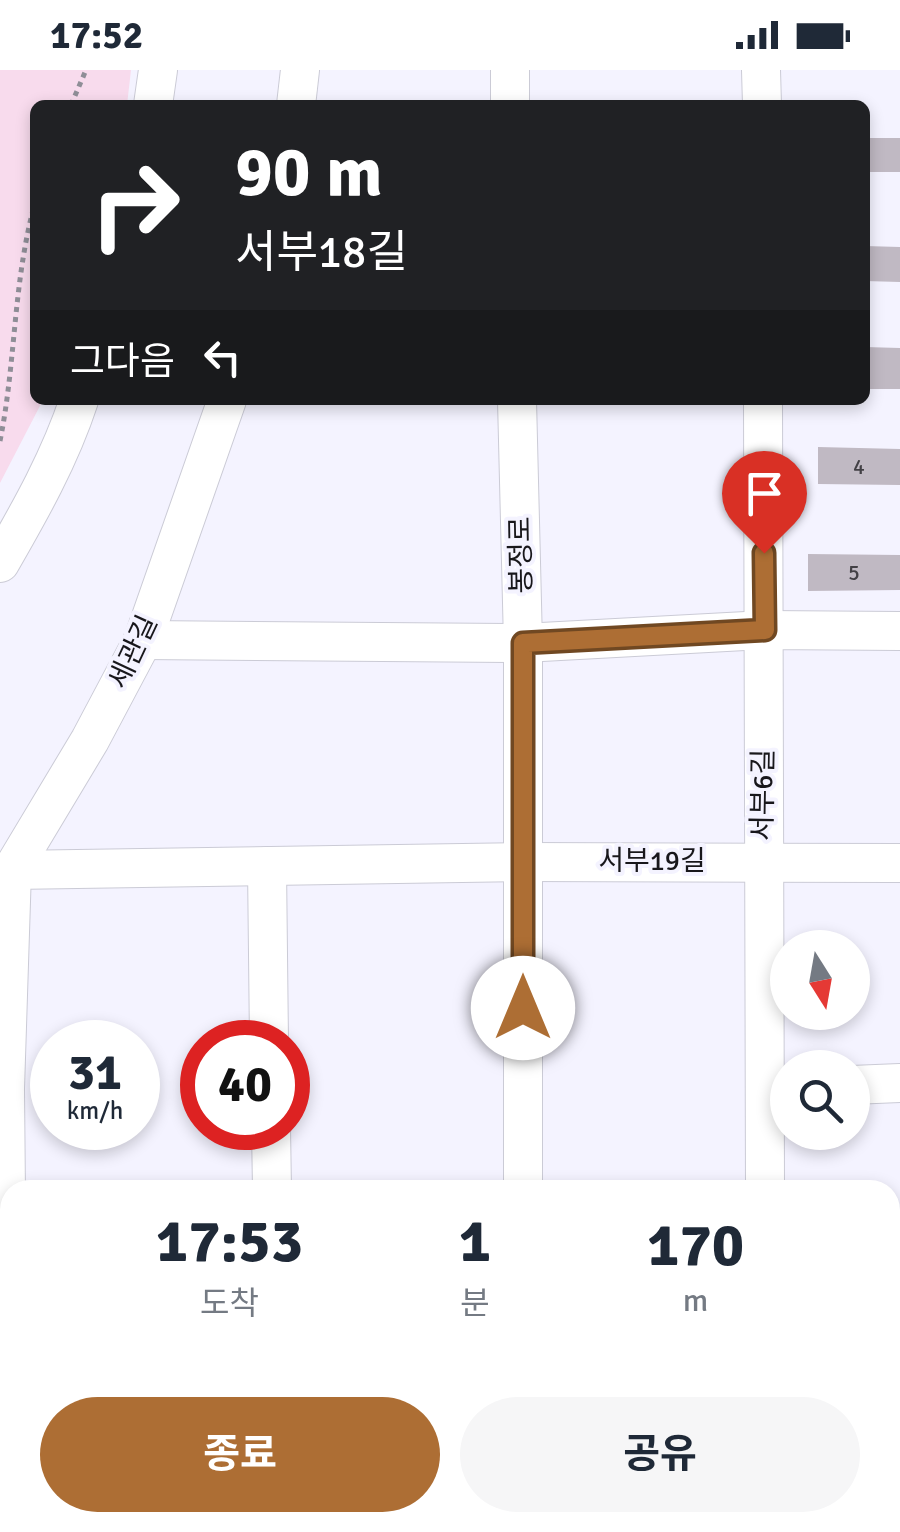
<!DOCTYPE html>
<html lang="ko">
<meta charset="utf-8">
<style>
:root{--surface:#fff;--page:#f6f6f7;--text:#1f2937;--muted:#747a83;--accent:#ad6e34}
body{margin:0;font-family:Signika,"Noto Sans KR",sans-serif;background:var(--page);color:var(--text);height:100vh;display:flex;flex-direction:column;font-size:38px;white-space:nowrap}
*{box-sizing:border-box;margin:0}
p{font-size:32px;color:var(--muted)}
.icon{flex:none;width:55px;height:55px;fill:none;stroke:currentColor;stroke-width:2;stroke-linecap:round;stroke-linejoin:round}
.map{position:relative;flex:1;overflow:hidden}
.sheet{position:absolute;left:0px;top:1110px;width:900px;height:352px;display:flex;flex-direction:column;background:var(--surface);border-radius:30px 30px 0 0;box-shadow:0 5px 15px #0003}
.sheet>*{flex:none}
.top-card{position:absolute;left:30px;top:30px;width:840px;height:305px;border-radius:15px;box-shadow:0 5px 15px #0003;background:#202124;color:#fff;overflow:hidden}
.needle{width:65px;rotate:169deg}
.buttons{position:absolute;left:770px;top:860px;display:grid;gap:20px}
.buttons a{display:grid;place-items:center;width:100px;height:100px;border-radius:50%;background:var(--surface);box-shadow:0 5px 15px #0003;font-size:50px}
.speed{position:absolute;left:30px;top:950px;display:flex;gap:20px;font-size:50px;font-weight:700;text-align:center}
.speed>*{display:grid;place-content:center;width:130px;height:130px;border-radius:50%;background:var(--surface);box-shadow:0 5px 15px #0003;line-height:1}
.speed small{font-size:25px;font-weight:400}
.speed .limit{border:15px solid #d22;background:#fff;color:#111}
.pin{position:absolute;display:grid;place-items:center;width:85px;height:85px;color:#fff;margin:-102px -42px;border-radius:50% 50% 50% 0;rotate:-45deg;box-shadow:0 0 10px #0007}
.pin .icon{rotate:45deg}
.me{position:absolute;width:110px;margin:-55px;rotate:0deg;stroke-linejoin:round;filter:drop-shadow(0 0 8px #0008)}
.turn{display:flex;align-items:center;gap:35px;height:210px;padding:0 40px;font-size:45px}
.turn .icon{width:130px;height:130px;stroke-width:2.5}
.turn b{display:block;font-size:70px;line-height:85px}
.then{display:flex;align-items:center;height:95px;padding:0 40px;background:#0003;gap:20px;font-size:38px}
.eta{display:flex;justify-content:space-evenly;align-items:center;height:170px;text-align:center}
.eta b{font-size:60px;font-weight:700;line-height:70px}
.button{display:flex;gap:20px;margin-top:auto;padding:20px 40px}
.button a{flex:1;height:115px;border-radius:60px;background:var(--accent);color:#fff;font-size:40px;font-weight:700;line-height:115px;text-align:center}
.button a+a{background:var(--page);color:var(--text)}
.status{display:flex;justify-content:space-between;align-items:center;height:70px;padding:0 50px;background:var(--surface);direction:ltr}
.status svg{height:28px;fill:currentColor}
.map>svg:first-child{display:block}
.green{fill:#f8dbed}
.building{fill:#c0b9c3}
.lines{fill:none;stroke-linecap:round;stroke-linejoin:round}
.minor-casing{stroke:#cbcbd6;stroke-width:40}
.major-casing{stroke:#cbcbd6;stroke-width:50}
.path{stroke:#8f8e97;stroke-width:5;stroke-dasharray:5 5;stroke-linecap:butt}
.minor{stroke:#fff;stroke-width:38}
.major{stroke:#fff;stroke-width:48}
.route-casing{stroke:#704822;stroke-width:25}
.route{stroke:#ad6e34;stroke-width:18}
.labels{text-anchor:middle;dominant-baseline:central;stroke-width:8;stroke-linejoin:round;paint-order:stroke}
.number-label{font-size:22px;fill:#424045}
.street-label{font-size:28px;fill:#18171b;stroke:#f4f3ff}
</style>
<div class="status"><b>17:52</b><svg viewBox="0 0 49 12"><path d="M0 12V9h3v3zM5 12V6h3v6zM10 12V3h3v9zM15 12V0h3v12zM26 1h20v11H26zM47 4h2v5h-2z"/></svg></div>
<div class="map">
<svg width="900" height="1462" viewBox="0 0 900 1462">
<rect width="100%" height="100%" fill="#f4f3ff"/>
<polygon class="green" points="0,0 131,0 127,35 35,35 35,330 43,330 0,413"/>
<g class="building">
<rect x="865" y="68" width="35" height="34"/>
<polygon points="865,176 900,177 900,212 865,211"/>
<polygon points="865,277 900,278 900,319 865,319"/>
<polygon points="818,377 900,379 900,415 818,414"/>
<polygon points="808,484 900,485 900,520 808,521"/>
</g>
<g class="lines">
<defs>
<g id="minor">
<polyline points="510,0 510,35"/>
<polyline points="761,0 762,35"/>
<polyline points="153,35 158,0"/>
<polyline points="296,35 300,0"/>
<polyline points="517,330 523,573 523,1120"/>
<polyline points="763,330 765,1120"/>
<path d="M 0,493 C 30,441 60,388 79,330"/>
<polyline points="143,570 523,573 765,560 900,561"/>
<polyline points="267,796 269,972"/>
<polyline points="0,814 12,800 90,670 143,570 227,330"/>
<polyline points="852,1015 900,1013"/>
<polyline points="271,1058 272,1120"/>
<polyline points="8,1339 5,1019 12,800 523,792 900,793"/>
<polyline points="484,1452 485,1462"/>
<polyline points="533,1452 534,1462"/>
</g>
<g id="major">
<polyline points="890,1290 900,1289"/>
<polyline points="890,1333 900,1332"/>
<polyline points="0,1374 10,1373"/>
<polyline points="0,1417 10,1416"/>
</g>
</defs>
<use href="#minor" class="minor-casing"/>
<use href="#major" class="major-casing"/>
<g class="path">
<polyline points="71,35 86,0"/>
<path d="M 0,371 C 16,292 13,211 35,133"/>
</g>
<use href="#minor" class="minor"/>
<use href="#major" class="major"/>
</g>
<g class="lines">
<defs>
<polyline id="route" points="523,938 523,573 765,560 764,483"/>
</defs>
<use href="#route" class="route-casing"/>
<use href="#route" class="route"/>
</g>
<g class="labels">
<g class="number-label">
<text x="859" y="396">4</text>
<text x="854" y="502">5</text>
</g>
<g class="street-label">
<text transform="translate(521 485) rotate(-91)">봉정로</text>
<text transform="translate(133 582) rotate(-65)">세관길</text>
<text transform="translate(763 725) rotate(-89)">서부6길</text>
<text x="652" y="791">서부19길</text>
</g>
</g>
</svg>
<div class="buttons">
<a><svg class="needle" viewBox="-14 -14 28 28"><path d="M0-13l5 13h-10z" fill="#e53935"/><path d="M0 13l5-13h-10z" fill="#747a83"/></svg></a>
<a><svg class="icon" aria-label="search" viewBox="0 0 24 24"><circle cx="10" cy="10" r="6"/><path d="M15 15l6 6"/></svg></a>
</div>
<div class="speed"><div>31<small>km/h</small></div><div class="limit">40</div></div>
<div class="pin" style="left:764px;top:483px;background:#d93025"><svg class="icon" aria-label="arrive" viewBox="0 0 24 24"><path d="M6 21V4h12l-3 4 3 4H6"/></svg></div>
<svg class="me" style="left:523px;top:938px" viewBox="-20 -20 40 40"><circle r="19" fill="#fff"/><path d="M0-13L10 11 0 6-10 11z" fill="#ad6e34"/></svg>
<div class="top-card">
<div class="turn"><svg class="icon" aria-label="right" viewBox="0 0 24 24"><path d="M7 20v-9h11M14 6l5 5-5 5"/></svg><div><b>90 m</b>서부18길</div></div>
<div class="then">그다음<svg class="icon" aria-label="left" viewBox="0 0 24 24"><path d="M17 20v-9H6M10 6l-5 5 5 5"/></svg></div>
</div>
<section class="sheet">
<div class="eta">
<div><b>17:53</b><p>도착</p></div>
<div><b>1</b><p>분</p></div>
<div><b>170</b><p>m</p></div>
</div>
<div class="button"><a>종료</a><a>공유</a></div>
</section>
</div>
